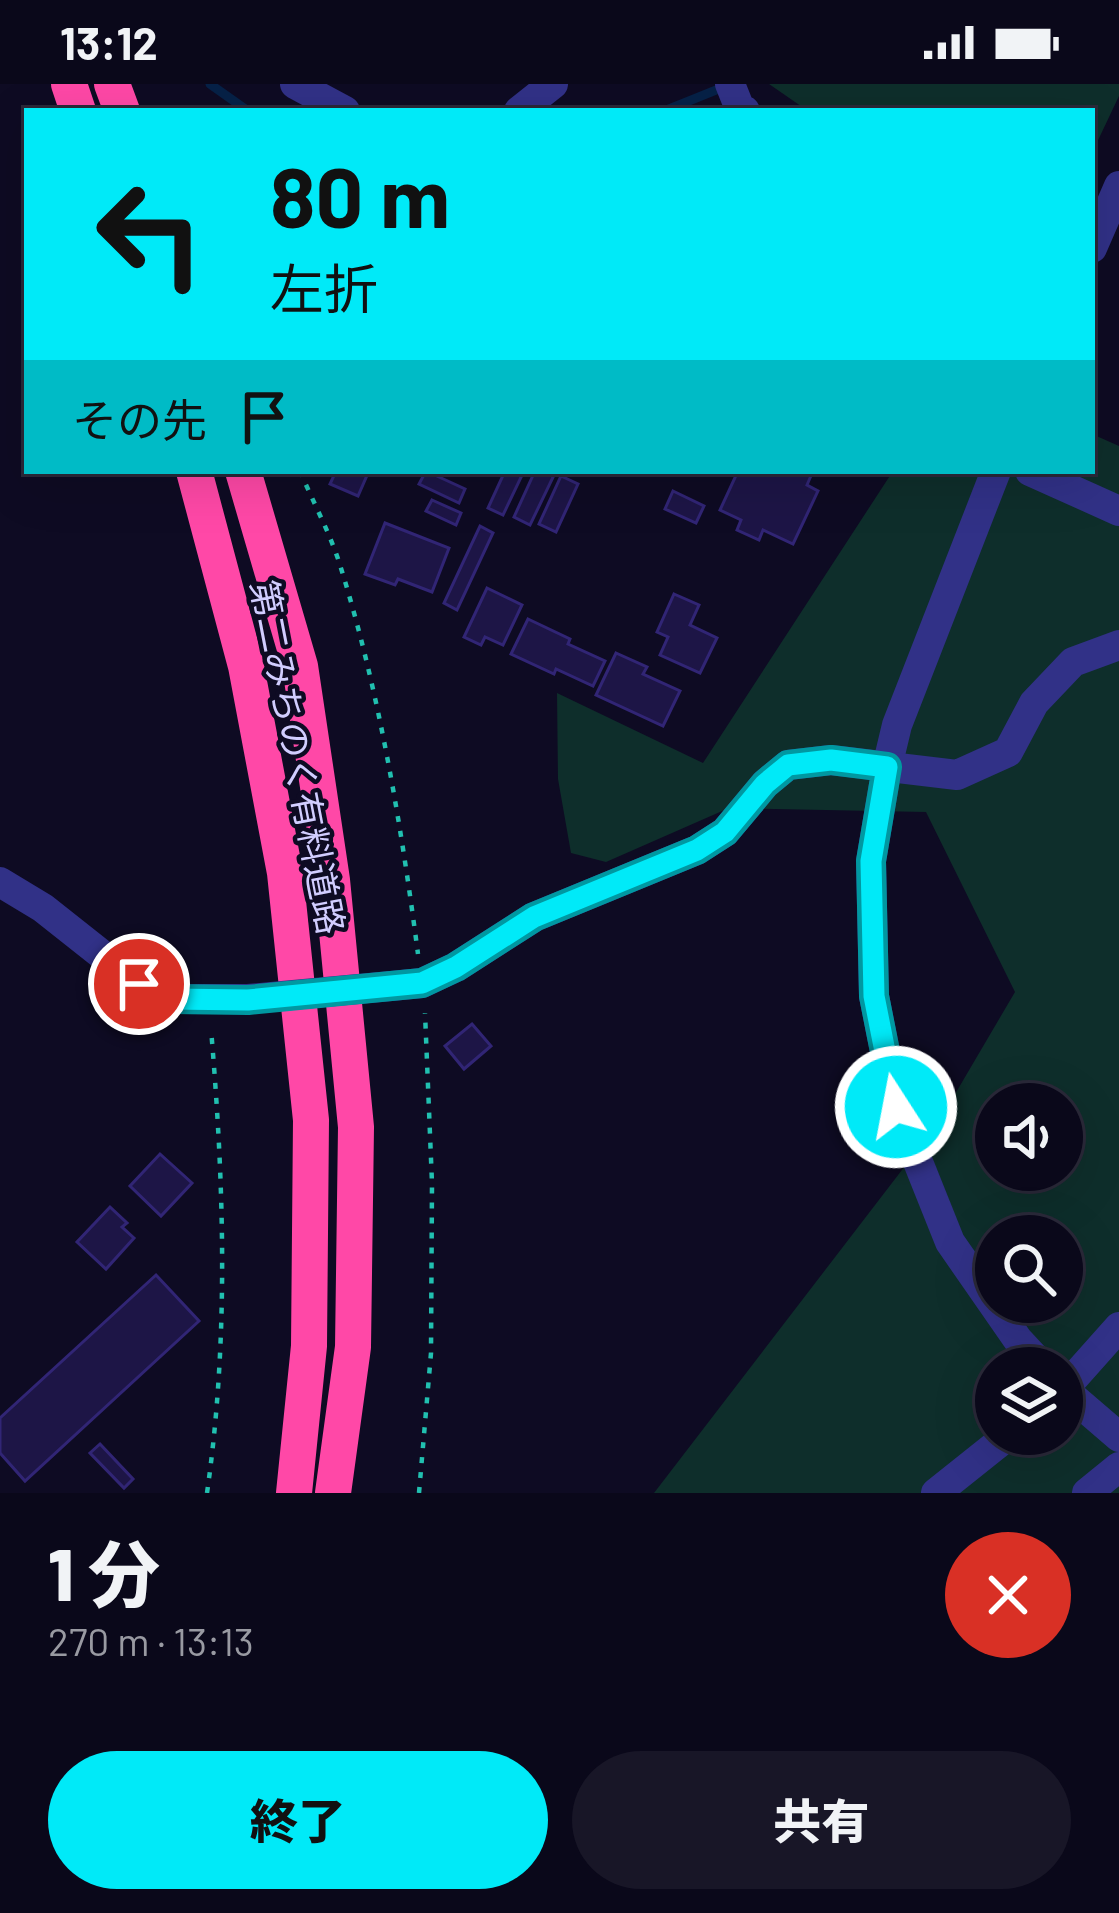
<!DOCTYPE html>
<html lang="ja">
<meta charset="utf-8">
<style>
:root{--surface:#0a081a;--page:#181627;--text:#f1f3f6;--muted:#999aa2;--line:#2a2939;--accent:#00eaf8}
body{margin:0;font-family:Barlow,"Noto Sans JP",sans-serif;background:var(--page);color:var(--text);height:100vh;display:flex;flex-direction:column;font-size:45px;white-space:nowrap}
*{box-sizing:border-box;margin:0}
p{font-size:39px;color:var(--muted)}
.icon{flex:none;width:66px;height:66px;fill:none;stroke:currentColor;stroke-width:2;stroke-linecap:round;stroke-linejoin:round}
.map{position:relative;height:1409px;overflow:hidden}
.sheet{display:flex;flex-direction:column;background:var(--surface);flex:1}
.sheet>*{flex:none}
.hud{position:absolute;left:24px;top:24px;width:1071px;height:366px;border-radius:0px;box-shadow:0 12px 48px #0002,0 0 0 3px var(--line);background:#00eaf8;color:#111;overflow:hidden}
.buttons{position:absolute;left:975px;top:999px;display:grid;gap:24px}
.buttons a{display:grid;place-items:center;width:108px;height:108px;border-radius:50%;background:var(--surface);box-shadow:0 12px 48px #0002,0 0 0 3px var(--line);font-size:60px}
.pin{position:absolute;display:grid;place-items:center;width:102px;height:102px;color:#fff;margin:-51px;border:6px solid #fff;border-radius:50%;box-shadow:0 3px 12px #0007}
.me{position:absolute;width:132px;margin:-66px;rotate:349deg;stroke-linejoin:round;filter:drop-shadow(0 0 9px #0008)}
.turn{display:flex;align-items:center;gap:42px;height:252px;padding:0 48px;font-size:54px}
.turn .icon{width:156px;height:156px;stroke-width:2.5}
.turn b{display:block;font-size:84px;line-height:102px}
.then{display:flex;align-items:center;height:114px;padding:0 48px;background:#0003;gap:24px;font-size:45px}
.round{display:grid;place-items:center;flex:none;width:126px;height:126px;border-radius:63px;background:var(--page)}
.headline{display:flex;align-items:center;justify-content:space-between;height:204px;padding:0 48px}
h1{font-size:72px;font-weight:800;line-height:90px}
.action{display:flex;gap:24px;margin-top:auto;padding:24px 48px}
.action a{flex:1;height:138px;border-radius:72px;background:var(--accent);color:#111;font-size:48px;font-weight:800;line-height:138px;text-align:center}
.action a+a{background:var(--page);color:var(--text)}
.status{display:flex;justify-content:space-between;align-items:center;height:84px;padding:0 60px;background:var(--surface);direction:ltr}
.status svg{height:33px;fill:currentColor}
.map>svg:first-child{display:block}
.green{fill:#0e2e2b;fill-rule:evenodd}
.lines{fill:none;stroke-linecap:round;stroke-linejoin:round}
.stream{stroke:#062147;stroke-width:9}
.building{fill:#1d1546;stroke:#312575;stroke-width:3}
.path{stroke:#21c0b0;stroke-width:4.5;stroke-dasharray:6 9;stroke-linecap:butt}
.minor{stroke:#313187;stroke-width:30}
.highway{stroke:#ff48a7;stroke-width:36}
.minor-bridge{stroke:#313187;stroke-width:30}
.route-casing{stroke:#0098a1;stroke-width:30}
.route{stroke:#00eaf8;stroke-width:21}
.labels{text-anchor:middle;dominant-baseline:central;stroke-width:9;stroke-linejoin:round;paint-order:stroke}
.street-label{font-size:36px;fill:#d1cdff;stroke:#0e0b23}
</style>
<div class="status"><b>13:12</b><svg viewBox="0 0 49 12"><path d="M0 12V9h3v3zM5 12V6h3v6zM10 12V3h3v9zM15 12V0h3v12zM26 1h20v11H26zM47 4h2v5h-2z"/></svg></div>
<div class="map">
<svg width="1119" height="1409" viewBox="0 0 1119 1409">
<rect width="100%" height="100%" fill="#0e0b23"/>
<g class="green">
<polygon points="769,0 1119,0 1119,12 1092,69 1092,27 808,27"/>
<path d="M 1092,350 L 1119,362 L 1119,1409 L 654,1409 L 938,1039 L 1015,908 L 926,728 L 729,724 L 606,778 L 571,769 L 558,695 L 557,609 L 703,679 L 893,387 L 1092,387 ZM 996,1020 L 1062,1020 L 1062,1086 L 996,1086 ZM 996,1152 L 1062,1152 L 1062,1218 L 996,1218 ZM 996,1284 L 1062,1284 L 1062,1350 L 996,1350 Z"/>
</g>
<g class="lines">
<g class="stream">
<polyline points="210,0 248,27"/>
<polyline points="664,27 726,2"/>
</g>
</g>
<g class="building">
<polygon points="336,387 368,389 358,412 330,400"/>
<polygon points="426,387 465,405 459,419 419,400"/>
<polygon points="505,387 524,387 503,431 488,424"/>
<polygon points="535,387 556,387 530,441 514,433"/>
<polygon points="738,387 780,389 813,387 807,401 818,407 793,460 763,446 759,456 737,446 741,436 720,426"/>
<polygon points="561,392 578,400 556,448 539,440"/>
<polygon points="673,407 704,422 696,439 665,425"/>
<polygon points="432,416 461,429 456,441 426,427"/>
<polygon points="385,439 449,464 432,508 398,495 395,501 365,490"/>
<polygon points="480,442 493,449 457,526 444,519"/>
<polygon points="487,504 522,521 503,561 485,553 481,561 464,553"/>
<polygon points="674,510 699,521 690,541 717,554 700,589 660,571 668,553 657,548"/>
<polygon points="528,535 570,555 568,560 605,577 593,602 556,585 554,590 511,570"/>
<polygon points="616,569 647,583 643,590 680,607 663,642 596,611"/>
<polygon points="472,940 491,962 464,985 445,962"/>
<polygon points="160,1070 192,1099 161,1132 130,1102"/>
<polygon points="110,1123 127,1139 122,1143 134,1154 106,1185 77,1158"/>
<polygon points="156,1191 199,1237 25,1397 0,1369 0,1334"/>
<polygon points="100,1360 133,1395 124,1404 90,1369"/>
</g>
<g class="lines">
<g class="path">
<path d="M 300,387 C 313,418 330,449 340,481 C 379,606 401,740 418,870"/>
<path d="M 207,1409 C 229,1255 224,1099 211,945"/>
<polyline points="419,1409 431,1269 432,1099 425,929"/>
</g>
<g class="minor">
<polyline points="295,0 345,27"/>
<polyline points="730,0 740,25 745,27"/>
<polyline points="519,27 553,0"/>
<polyline points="1092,164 1119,102"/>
<polyline points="996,387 897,641 887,683 871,777 874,912 896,1023 950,1158 1018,1256 1044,1284"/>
<polyline points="1030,387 1119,427"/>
<polyline points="0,798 43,824 139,900 171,915 248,915"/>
<polyline points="391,902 422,899 456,883 534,833 697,766 725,748 765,700 788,681 831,676 957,691 1008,668 1034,619 1073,578 1119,561"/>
<polyline points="1062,1304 1119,1353"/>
<polyline points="1062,1307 1119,1243"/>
<polyline points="936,1409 1010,1350"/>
<polyline points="1087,1409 1119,1383"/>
</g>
<g class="highway">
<polyline points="69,0 78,27"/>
<polyline points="112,0 122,27"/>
<polyline points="194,387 246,582 285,789 311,1036 309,1262 294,1409"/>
<polyline points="243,387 300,582 332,796 356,1043 353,1263 333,1409"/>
</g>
<polyline class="minor-bridge" points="248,915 391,902"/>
</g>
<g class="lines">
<defs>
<polyline id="route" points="139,900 171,915 248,916 422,899 456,883 534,833 697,766 725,748 765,700 788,681 831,676 887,683 871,777 874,912 896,1023"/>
</defs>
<use href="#route" class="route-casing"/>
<use href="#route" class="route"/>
</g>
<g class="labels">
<g class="street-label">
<text transform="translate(299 673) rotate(79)">第二みちのく有料道路</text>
</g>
</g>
</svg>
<div class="buttons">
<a><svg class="icon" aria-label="sound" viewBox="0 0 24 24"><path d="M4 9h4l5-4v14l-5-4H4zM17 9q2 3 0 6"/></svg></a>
<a><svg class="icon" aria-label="search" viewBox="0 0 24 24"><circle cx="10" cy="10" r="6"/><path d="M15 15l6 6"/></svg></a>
<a><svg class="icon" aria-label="layers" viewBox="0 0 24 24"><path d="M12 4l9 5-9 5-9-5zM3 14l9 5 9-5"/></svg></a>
</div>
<div class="pin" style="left:139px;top:900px;background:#d93025"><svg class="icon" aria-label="arrive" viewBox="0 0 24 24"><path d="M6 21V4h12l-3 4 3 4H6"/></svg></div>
<svg class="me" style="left:896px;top:1023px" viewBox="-20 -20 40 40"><circle r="17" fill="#00eaf8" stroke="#fff" stroke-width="3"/><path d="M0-11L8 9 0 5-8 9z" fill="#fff"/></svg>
<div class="hud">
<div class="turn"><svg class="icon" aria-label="left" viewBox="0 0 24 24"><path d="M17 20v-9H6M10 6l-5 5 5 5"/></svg><div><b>80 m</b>左折</div></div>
<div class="then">その先<svg class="icon" aria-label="arrive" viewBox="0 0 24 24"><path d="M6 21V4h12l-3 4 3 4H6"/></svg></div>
</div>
</div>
<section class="sheet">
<div class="headline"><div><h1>1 分</h1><p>270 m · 13:13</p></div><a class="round" style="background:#d93025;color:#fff"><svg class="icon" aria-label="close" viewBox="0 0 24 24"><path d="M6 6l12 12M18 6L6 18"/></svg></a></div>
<div class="action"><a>終了</a><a>共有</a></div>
</section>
